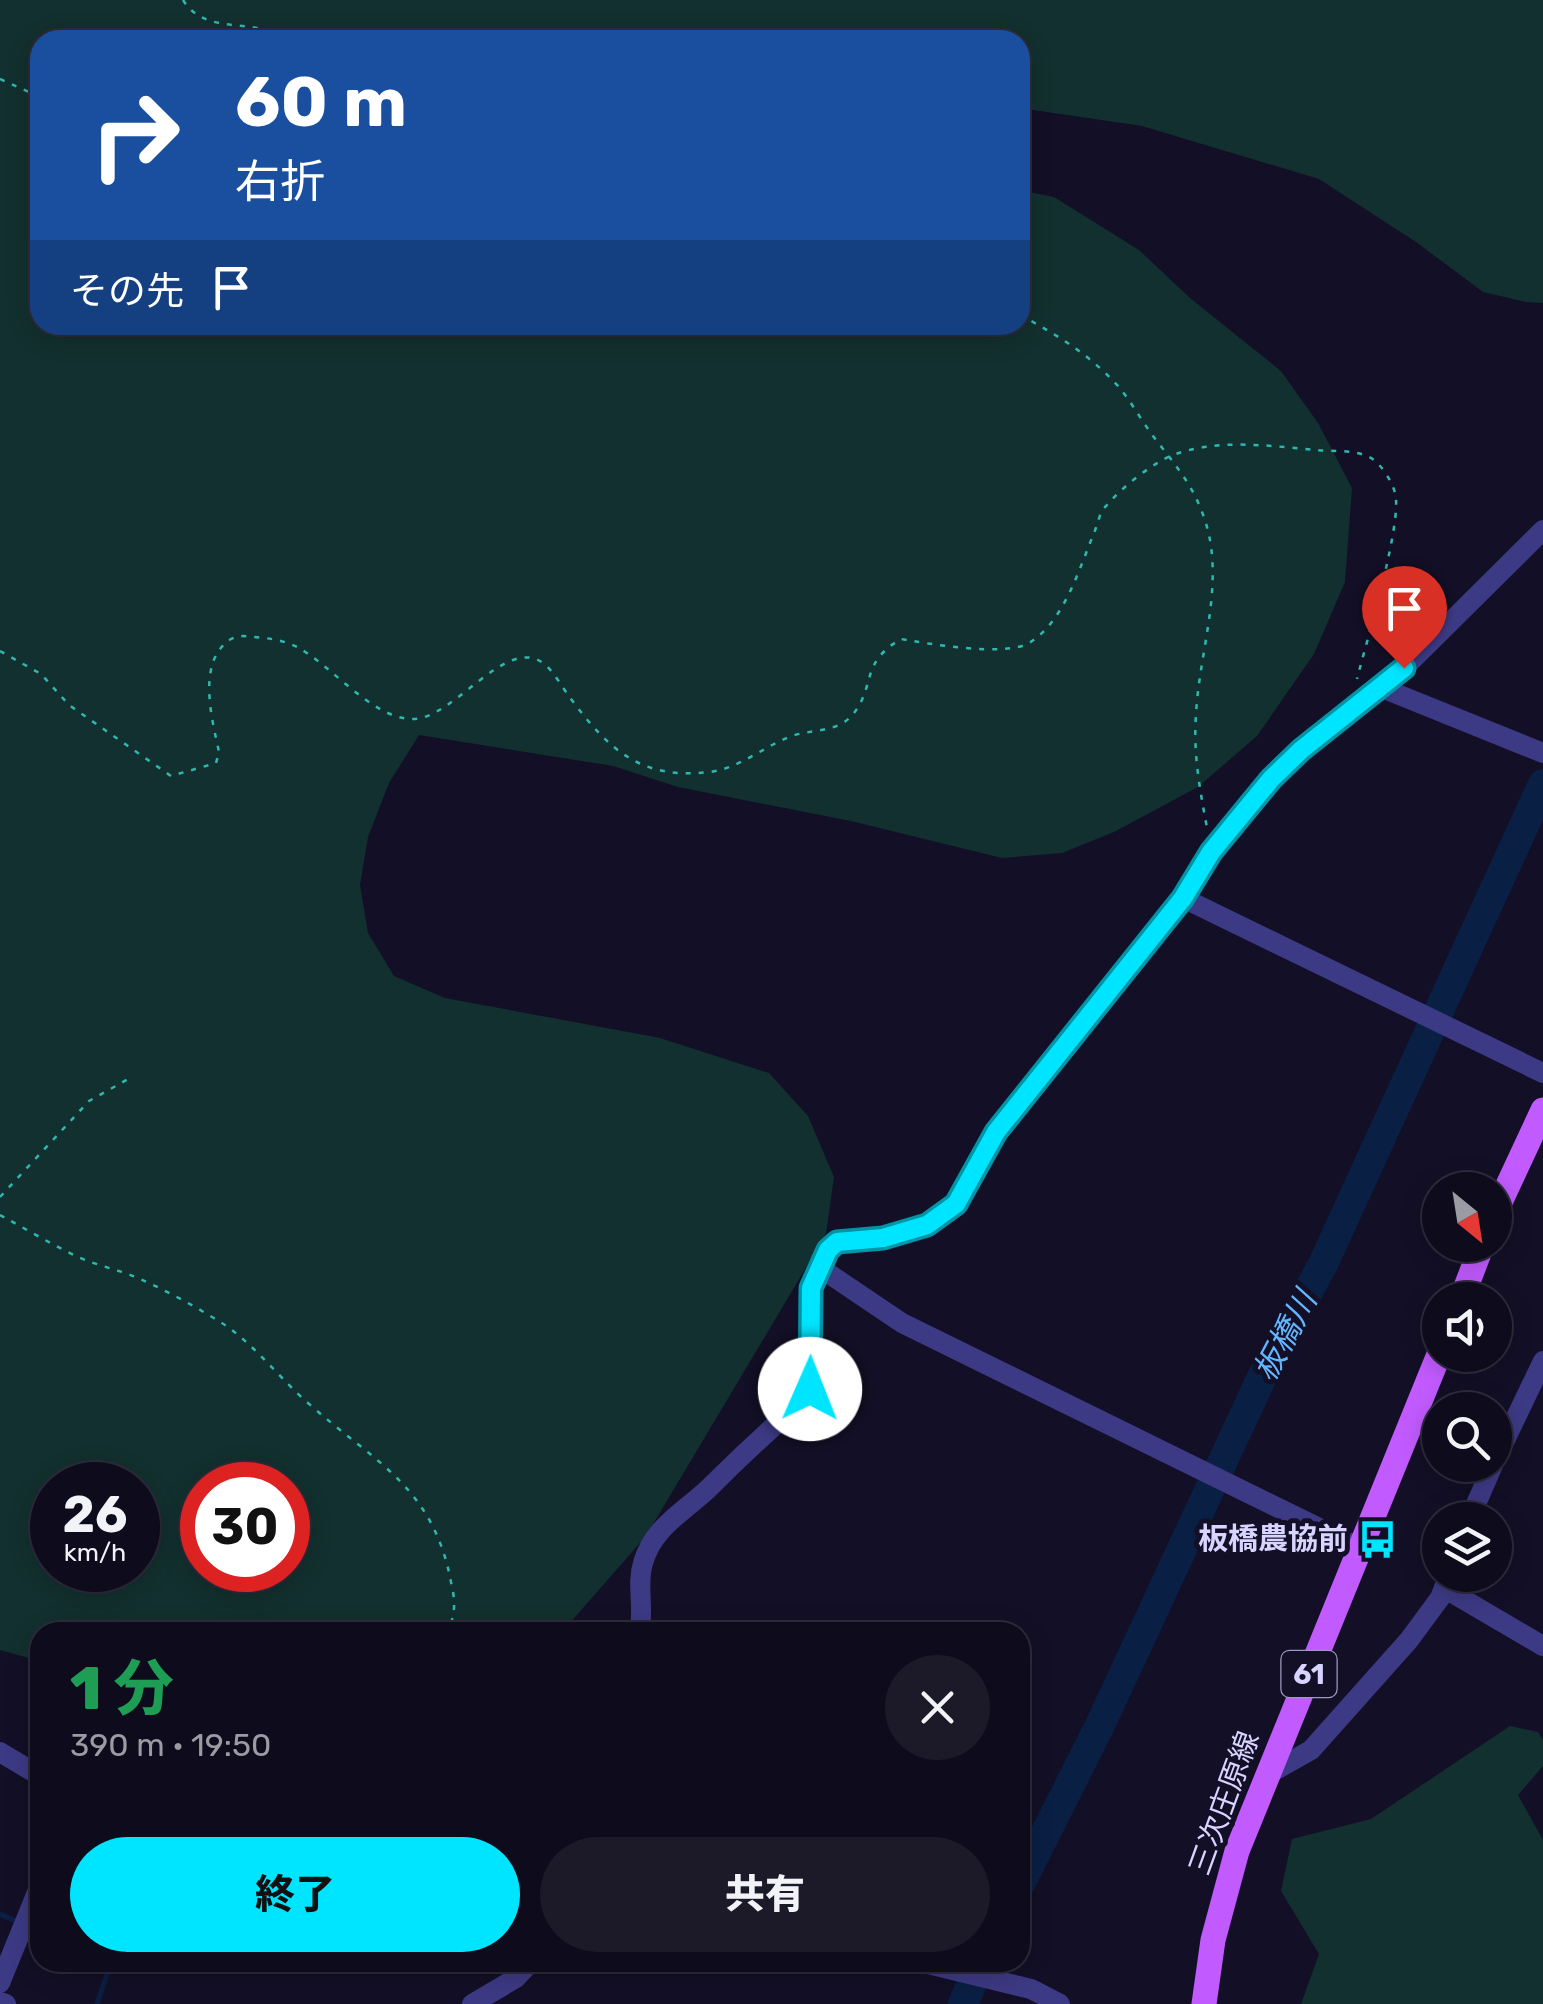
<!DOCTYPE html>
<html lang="ja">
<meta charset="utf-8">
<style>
:root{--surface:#0e0b1c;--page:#1c1929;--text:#f1f3f6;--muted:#9b9ba3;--line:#2e2b3b;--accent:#00e5ff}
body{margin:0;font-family:Rubik,"Noto Sans JP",sans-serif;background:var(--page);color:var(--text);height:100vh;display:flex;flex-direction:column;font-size:38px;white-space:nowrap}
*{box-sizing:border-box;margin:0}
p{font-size:32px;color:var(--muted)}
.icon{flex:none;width:55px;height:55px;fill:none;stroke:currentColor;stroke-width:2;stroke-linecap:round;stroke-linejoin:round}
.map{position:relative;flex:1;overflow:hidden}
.drawer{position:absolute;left:30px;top:1622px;width:1000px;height:350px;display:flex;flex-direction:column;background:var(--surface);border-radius:30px;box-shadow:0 5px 25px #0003,0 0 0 2px var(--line)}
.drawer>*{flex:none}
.banner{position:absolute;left:30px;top:30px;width:1000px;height:305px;border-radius:30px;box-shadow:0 5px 25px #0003,0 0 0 2px var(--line);background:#1a4fa0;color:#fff;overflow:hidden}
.needle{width:65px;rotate:150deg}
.tools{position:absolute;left:1422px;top:1172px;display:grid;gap:20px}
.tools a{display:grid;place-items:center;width:90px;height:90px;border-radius:50%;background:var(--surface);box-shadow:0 5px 25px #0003,0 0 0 2px var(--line);font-size:50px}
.speed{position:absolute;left:30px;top:1462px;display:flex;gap:20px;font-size:50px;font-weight:700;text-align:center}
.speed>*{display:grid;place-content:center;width:130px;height:130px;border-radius:50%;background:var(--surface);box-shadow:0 5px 25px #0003,0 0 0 2px var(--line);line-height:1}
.speed small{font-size:25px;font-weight:400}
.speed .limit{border:15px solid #d22;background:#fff;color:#111}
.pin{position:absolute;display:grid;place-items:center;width:85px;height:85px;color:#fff;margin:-102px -42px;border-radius:50% 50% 50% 0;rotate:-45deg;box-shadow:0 0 10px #0007}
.pin .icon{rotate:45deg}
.me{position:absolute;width:110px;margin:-55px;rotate:1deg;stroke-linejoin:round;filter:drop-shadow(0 0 8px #0008)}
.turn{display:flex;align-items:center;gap:35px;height:210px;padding:0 40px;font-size:45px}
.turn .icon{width:130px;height:130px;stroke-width:2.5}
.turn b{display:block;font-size:70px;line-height:85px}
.then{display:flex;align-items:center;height:95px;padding:0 40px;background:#0003;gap:20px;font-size:38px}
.round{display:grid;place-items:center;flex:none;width:105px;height:105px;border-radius:52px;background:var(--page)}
.head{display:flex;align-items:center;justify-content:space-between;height:170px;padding:0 40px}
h1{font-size:60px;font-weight:800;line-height:75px;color:#1e9e55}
.primary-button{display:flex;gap:20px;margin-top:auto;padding:20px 40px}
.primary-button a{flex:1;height:115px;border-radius:60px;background:var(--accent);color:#111;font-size:40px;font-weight:800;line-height:115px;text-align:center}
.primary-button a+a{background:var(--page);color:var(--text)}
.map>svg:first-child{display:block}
.green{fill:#12302f;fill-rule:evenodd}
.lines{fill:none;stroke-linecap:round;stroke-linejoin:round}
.stream{stroke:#0a1f44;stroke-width:5}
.river{stroke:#0a1f44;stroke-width:30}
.path{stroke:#2fb8b0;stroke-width:2.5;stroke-dasharray:5 8;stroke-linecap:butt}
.minor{stroke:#3d3a85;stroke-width:20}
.primary{stroke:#c25bff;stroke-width:25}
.route-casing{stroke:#0095a6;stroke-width:25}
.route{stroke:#00e5ff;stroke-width:18}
.labels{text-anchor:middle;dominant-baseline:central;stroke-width:10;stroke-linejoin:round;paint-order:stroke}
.shield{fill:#130f26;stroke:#9e99be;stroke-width:2.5}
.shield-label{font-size:28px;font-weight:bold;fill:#d9d4ff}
.poi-label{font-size:30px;font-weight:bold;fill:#d9d4ff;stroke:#130f26;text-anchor:end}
.street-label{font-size:30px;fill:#d9d4ff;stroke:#130f26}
.water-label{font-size:32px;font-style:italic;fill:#62b6ff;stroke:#130f26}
</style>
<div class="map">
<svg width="1543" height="2004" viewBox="0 0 1543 2004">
<rect width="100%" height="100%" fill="#130f26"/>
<g class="green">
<path d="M 0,0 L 1543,0 L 1543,303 L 1526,302 L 1483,292 L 1416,242 L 1319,179 L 1142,126 L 1020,108 L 1020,40 L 40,40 L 40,325 L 1020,325 L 1020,190 L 1054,197 L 1139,250 L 1190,298 L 1281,371 L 1318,423 L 1352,488 L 1345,582 L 1314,654 L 1257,736 L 1198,787 L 1114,832 L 1062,853 L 1002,858 L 851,821 L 678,787 L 613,766 L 419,735 L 389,783 L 368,837 L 360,885 L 368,933 L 394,976 L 445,998 L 660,1038 L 769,1073 L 808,1116 L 834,1177 L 826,1234 L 646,1536 L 562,1632 L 40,1632 L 40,1661 L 0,1650 ZM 52,1485 L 138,1485 L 138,1570 L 52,1570 ZM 202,1485 L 288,1485 L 288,1570 L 202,1570 Z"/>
<polygon points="1510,1726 1538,1732 1543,1740 1543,1766 1518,1795 1543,1840 1543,2004 1301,2004 1319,1954 1281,1891 1292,1839 1371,1819"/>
</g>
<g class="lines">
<g class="stream">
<polyline points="0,1914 20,1923"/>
<polyline points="97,2004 111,1962"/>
</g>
<g class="river">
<polyline points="1020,1884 1101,1723 1261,1379 1323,1264 1543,784"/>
<polyline points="963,2004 981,1962"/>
</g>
<g class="path">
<path d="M 183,0 C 207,38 255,15 285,40"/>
<polyline points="0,79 40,97"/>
<path d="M 1020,315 C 1056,334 1090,355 1118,386 C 1131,401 1141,420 1153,436 C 1172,461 1191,482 1202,512 C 1228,577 1199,649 1196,715 C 1193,754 1200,790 1207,828"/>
<path d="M 0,651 L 41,674 L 69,705 L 171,776 L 216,763 L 219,752 C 212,719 196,661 231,639 C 239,635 244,636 253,637 C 268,638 283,640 297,647 C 331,665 372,718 411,719 C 453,721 505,635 543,663 C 554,671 563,689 571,699 C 609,750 641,780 709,772 C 739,769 764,746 792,736 C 812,729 839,733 854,713 C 876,684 860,663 901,639 C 929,644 1005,657 1029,643 C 1064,622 1079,569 1094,533 C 1098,524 1099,513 1106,506 C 1121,488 1151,464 1173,455 C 1219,438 1269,446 1316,450 C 1333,452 1353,449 1369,457 C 1380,462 1392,481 1395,493 C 1403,522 1366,643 1357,679"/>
<polyline points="0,1197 89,1101 130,1078"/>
<path d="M 0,1215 C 24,1228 49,1243 74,1255 C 94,1265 117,1269 138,1278 C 163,1289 189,1303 212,1317 C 251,1339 275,1374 308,1403 C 374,1462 433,1486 451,1582 C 455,1598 457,1619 445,1632"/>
</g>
<g class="minor">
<polyline points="1382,688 1543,753"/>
<polyline points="1183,898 1543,1073"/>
<polyline points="819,1267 902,1323 1362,1549"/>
<polyline points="1495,1461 1543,1361"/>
<polyline points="1469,1520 1493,1465"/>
<polyline points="1444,1588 1543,1646"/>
<path d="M 639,1632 C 645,1610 636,1585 643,1563 C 653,1527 684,1512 709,1488 C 739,1458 769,1430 801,1402 L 810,1389 L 811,1288 L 828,1249 L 837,1241 L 883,1239 L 927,1225 L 956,1204 L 996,1131 L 1183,898 L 1211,852 L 1271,779 L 1301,750 L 1404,668 L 1543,530"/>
<polyline points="0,1752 40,1776"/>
<polyline points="1265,1776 1311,1750 1409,1640 1440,1598 1449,1575"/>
<polyline points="920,1962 1031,1989 1060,2004"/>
<polyline points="0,1983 40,1885"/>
<polyline points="0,2002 6,2004"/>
<polyline points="472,2004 516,1978 531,1962"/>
</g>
<g class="primary">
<polyline points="1495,1213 1543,1110"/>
<polyline points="1461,1300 1482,1245"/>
<polyline points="1204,2004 1213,1940 1237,1851 1440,1352"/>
</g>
</g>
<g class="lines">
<defs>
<polyline id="route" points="810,1389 811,1288 828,1250 837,1242 883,1238 927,1225 956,1204 996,1132 1183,898 1211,852 1271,779 1301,750 1404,668"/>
</defs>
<use href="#route" class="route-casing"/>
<use href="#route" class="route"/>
</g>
<defs>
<symbol id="bus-bare" viewBox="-9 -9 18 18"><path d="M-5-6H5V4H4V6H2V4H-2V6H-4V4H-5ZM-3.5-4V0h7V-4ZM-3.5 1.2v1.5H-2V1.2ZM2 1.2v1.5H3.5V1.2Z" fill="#00e5ff" stroke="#130f26" stroke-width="2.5" paint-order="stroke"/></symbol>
</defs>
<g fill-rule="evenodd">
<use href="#bus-bare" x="1350" y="1512" width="55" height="55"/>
</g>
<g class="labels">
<rect class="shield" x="1281.5" y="1651" width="55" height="46" rx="8"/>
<g class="shield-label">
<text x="1309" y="1674">61</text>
</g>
<g class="poi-label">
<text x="1348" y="1539">板橋農協前</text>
</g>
<g class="street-label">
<text transform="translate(1224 1803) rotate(-70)">三次庄原線</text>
</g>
<g class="water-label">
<text transform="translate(1285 1336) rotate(-62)">板橋川</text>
</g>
</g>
</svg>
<div class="tools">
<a><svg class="needle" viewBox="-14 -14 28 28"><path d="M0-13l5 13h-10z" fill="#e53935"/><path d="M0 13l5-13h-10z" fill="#9b9ba3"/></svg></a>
<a><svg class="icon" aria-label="sound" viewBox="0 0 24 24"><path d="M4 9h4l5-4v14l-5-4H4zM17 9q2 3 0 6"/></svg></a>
<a><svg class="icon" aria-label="search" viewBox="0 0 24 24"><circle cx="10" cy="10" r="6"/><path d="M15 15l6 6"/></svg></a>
<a><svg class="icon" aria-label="layers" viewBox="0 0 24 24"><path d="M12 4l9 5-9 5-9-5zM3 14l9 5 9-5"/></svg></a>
</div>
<div class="speed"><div>26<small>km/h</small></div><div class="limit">30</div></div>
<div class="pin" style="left:1404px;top:668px;background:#d93025"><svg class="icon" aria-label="arrive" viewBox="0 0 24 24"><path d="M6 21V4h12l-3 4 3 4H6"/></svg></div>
<svg class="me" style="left:810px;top:1389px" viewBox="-20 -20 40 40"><circle r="19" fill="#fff"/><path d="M0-13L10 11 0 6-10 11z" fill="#00e5ff"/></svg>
<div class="banner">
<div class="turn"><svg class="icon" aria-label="right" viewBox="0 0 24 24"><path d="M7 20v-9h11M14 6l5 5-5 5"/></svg><div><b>60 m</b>右折</div></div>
<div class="then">その先<svg class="icon" aria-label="arrive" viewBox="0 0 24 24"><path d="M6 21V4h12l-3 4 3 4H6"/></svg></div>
</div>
<section class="drawer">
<div class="head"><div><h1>1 分</h1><p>390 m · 19:50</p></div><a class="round"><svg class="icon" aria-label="close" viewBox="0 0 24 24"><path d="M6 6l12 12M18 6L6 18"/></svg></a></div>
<div class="primary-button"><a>終了</a><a>共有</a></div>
</section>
</div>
